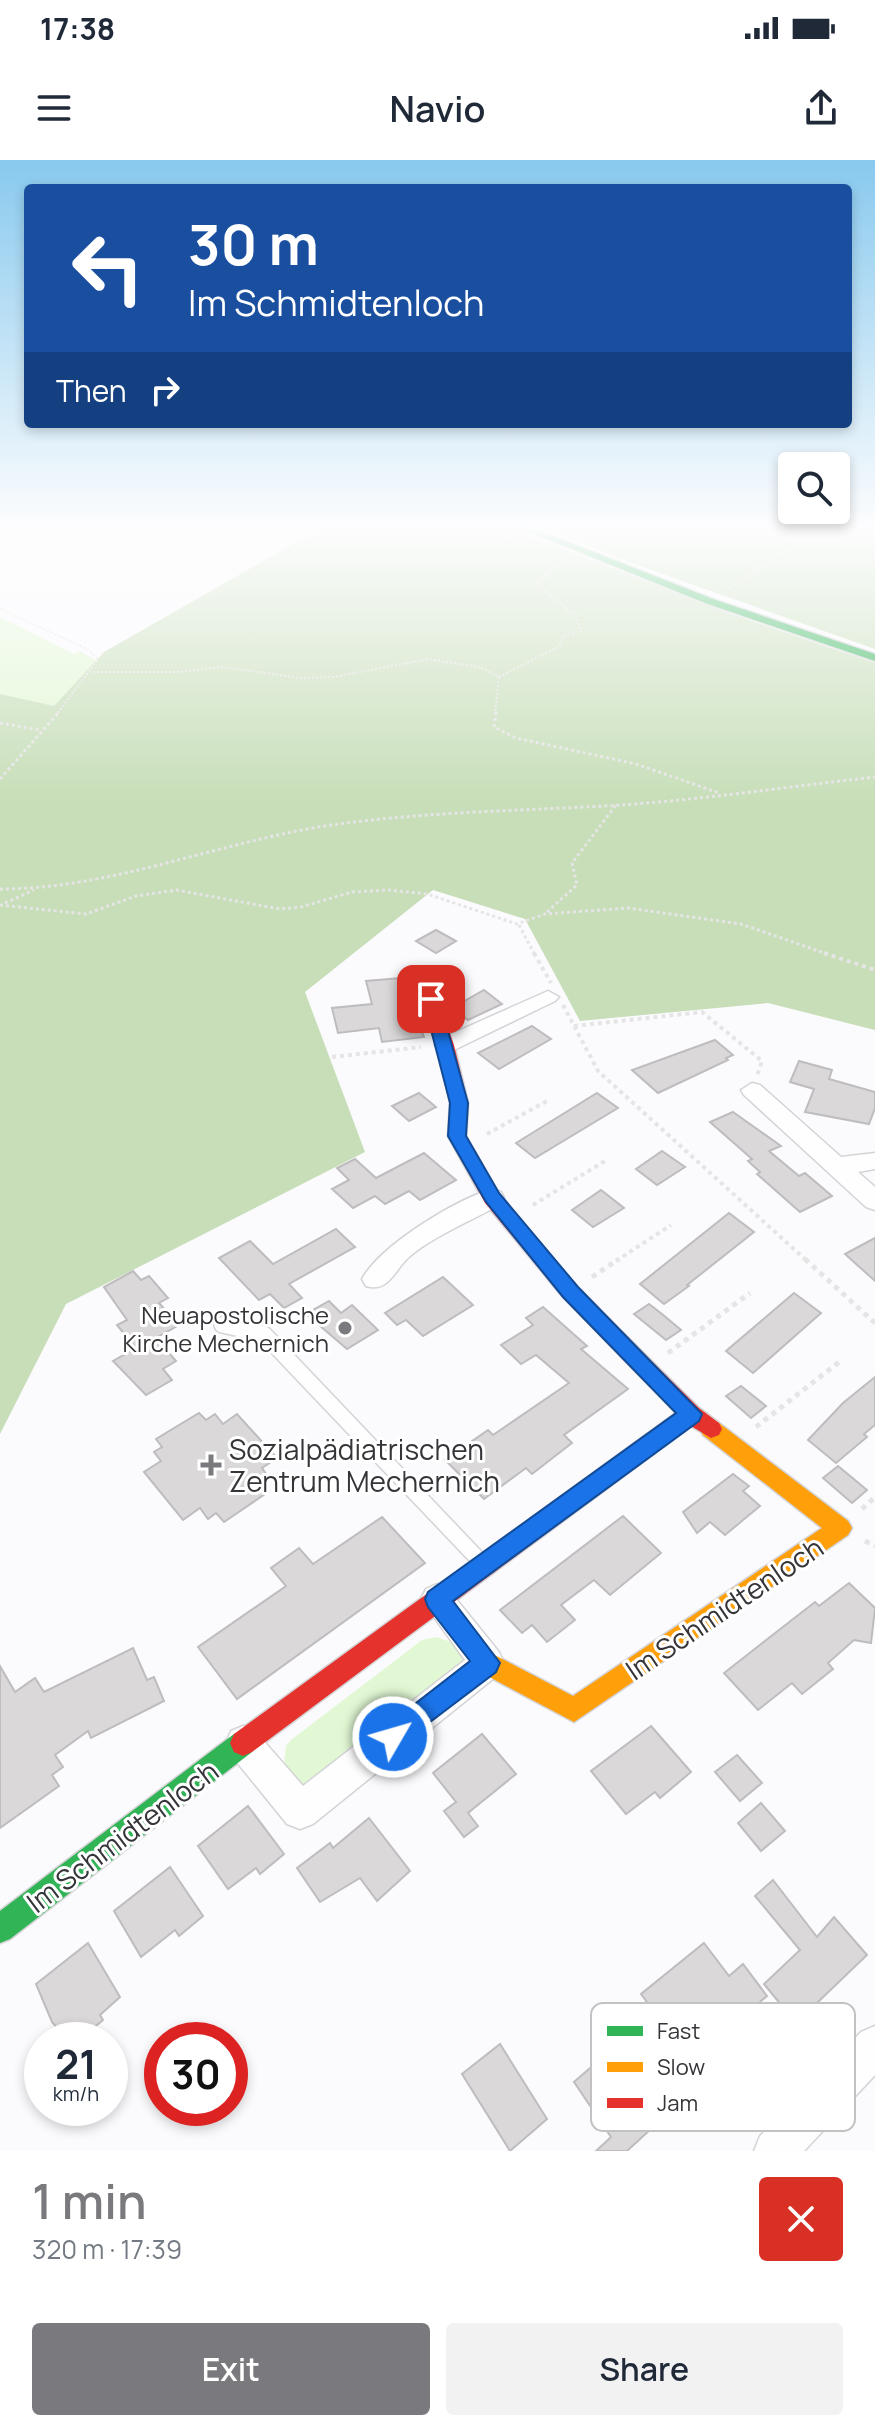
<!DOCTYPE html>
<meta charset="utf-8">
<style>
:root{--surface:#fff;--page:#f2f2f3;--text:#1f2937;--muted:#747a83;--accent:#7a797d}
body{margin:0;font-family:Manrope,sans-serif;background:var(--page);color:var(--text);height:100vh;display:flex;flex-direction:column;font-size:30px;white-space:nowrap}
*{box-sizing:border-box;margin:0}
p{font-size:26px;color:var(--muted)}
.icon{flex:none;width:44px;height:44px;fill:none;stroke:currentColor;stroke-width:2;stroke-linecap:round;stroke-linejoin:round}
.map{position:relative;height:1991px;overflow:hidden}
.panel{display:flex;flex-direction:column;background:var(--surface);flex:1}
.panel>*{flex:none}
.guide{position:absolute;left:24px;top:24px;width:828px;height:244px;border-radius:8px;box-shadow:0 4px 12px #0003;background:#1a4fa0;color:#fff;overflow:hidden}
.tools{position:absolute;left:778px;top:292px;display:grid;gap:16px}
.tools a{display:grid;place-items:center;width:72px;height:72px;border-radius:8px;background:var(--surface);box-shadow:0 4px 12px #0003;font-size:40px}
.speed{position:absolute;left:24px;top:1862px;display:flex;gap:16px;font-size:40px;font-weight:700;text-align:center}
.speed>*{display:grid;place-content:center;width:104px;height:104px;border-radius:50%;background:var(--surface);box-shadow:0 4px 12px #0003;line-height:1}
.speed small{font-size:20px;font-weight:400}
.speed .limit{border:12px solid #d22;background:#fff;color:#111}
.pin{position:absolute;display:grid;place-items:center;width:68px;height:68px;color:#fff;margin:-34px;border-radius:16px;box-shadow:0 4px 12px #0006}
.me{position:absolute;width:88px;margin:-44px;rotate:52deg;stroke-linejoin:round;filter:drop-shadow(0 0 6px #0008)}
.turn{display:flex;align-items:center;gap:28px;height:168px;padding:0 32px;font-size:36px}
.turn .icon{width:104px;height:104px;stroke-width:2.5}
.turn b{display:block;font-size:56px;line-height:68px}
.then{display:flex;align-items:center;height:76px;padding:0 32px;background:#0003;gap:16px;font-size:30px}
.round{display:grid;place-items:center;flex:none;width:84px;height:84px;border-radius:8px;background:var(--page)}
.overview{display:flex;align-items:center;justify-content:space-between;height:136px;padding:0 32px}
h1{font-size:48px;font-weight:600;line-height:60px;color:var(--accent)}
.cta{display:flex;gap:16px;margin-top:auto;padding:16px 32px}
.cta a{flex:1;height:92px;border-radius:8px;background:var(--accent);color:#fff;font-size:32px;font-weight:600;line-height:92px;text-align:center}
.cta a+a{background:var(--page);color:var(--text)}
.status{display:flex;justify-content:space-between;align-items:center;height:56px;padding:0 40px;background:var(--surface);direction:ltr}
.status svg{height:22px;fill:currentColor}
header{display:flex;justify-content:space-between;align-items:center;height:104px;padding:0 32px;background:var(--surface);font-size:36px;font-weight:600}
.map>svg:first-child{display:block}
.green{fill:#e2f8d4}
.forest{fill:#c7deb8}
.building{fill:#dbd8da;stroke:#bebcbe;stroke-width:2}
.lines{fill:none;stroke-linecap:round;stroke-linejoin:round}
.lane-casing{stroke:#d4d3d6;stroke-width:18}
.street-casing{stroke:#d4d3d6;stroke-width:3}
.fast-casing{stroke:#d4d3d6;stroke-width:3}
.slow-casing{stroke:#d4d3d6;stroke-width:3}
.jam-casing{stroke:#d4d3d6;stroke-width:3}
.path-far3{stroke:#e5e5e5;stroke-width:2;stroke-dasharray:2 2;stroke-linecap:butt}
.path-far2{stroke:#e5e5e5;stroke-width:3;stroke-dasharray:3 3;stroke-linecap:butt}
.path-far1{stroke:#e5e5e5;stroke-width:4;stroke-dasharray:4 4;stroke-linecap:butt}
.path{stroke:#e5e5e5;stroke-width:5;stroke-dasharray:5 5;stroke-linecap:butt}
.lane{stroke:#fefeff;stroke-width:15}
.street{fill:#fefeff;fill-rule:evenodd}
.fast{fill:#30b455;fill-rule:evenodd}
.slow{fill:#ff9f0a;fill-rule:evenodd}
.jam{fill:#e5322d;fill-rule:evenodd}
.route{fill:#1a73e8;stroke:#114b97;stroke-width:2}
.poi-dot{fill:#7a797d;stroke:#fff;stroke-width:3}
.labels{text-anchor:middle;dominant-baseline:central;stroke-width:6;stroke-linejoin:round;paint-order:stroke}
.poi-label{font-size:24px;fill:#353438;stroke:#fff;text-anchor:end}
.near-poi-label{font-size:28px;fill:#353438;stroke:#fff;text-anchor:start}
.near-street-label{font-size:28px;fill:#353438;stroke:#fff}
.key{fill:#fff;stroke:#c2c2c3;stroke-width:2}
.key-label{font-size:22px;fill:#353438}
</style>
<div class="status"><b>17:38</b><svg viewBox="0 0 49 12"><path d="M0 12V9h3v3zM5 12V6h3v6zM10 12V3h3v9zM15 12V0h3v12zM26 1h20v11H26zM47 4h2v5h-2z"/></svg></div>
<header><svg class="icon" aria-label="menu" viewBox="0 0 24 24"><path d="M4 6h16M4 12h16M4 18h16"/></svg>Navio<svg class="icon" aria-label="share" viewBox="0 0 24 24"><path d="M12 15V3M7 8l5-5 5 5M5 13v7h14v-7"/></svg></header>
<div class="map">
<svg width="875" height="1991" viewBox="0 0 875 1991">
<rect width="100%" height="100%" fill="#fbfafd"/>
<g class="green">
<polygon points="0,457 74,494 80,491 95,500 94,506 54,546 0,534"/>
<polygon points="436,1477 451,1482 467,1502 304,1631 284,1604 286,1586 291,1580 422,1480"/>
</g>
<g class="forest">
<polygon points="328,364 499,364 734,455 875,503 875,870 768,843 580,861 525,759 433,730 305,832 365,992 66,1144 0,1274 0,534 54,546 104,492"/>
<polygon points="532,364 875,364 875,489 634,404"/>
</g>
<g class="building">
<polygon points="436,770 456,781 436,793 416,781"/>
<polygon points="401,818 424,877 382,882 379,868 338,873 332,848 372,844 366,821"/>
<polygon points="484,830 502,844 468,860 452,848"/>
<polygon points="532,866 551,879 499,909 478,893"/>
<polygon points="715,880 733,895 726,898 728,900 658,933 632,910"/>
<polygon points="799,901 832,910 829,919 875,932 875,948 869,964 805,952 814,929 790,922"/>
<polygon points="419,933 436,947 409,961 392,946"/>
<polygon points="597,933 618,948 535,998 516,983"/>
<polygon points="733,952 781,986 769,991 799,1016 805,1013 832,1036 800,1052 757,1014 760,1012 748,1001 752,999 710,962"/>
<polygon points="662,991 685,1007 657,1025 636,1009"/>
<polygon points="424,993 456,1020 420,1040 409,1031 385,1044 375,1036 353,1048 332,1029 349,1020 337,1008 355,999 376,1018"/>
<polygon points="601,1030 624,1048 593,1067 572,1050"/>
<polygon points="729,1053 754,1072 687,1125 689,1126 664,1144 640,1124"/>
<polygon points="336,1069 355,1087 289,1124 302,1138 284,1148 270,1134 259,1140 219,1098 250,1081 273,1104"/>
<polygon points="875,1078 875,1121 845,1094"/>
<polygon points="133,1111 141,1120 149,1116 168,1138 159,1143 179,1165 156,1178 176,1201 163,1209 172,1220 146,1235 113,1201 136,1188 117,1165 127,1160 104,1127"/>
<polygon points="443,1117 473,1145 423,1176 406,1160 397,1165 385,1153"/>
<polygon points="794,1133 821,1153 753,1213 726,1191"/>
<polygon points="329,1141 341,1153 352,1145 378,1170 347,1189 306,1154"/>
<polygon points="649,1144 662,1154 681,1170 666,1180 634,1154"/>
<polygon points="543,1147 587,1186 581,1189 628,1229 564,1275 572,1283 532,1314 526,1308 484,1339 445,1300 488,1270 493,1275 569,1223 536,1195 521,1204 501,1185 533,1165 526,1158"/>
<polygon points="875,1217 875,1265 864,1274 867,1277 836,1303 808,1280 843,1243"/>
<polygon points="741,1226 766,1246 751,1258 726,1236"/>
<polygon points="199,1253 206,1260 215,1254 223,1264 237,1254 277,1298 262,1308 269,1318 261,1324 268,1332 224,1362 216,1353 208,1359 200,1348 183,1360 144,1312 161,1301 154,1292 162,1287 156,1279"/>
<polygon points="838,1306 867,1330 852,1343 823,1318"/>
<polygon points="733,1314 749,1326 743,1331 760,1346 725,1375 710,1362 697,1373 683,1352"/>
<polygon points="623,1356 661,1393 610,1435 594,1420 561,1445 575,1460 547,1482 532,1465 522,1473 500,1450"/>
<polygon points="382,1357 425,1403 237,1539 198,1487 286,1426 271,1408 299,1388 313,1404"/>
<polygon points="849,1423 875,1448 871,1483 854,1480 828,1503 833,1509 802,1534 792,1523 758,1550 724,1513 815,1442 819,1446"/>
<polygon points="133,1488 147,1520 154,1517 164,1541 91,1578 88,1571 55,1595 63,1607 52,1615 59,1626 0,1668 0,1506 15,1532 35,1518 44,1532"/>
<polygon points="651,1566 691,1612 660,1638 655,1632 626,1654 591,1611"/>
<polygon points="482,1574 516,1614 468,1653 478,1666 464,1677 444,1651 456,1642 433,1613"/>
<polygon points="737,1595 762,1623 740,1641 715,1612"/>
<polygon points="761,1643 785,1671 761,1691 738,1663"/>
<polygon points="248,1646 284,1694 260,1714 256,1708 228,1729 198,1686"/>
<polygon points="369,1658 410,1711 377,1741 360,1718 320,1742 297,1708 330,1683 333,1688"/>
<polygon points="170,1707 203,1756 179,1776 175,1770 141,1797 114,1751"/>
<polygon points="773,1720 817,1777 834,1757 867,1795 796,1863 764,1824 800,1790 755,1736"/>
<polygon points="88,1783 120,1837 100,1855 103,1860 79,1880 67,1880 52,1862 36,1824"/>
<polygon points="704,1783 729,1816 743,1804 767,1836 740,1859 745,1866 683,1923 690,1933 627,1991 596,1991 611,1977 574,1922 626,1877 646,1906 674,1879 641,1834"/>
<polygon points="500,1884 547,1959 510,1991 462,1914"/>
</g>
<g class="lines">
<defs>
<polyline id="lane" points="222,1165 264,1174 481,1402"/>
<g id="street">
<polygon points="548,831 559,837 555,841 454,890 438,890 435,885 438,880"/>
<polygon points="752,923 760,925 841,997 875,993 875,1009 858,1012 875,1027 875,1050 866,1047 744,935 741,930"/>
<path d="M 492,1029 L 501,1032 L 504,1038 L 501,1044 C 473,1060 431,1077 408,1098 C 394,1111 388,1133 366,1126 L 362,1119 C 381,1085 455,1040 492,1029 Z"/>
<polygon points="437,1424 448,1429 499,1492 504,1503 499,1514 313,1664 300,1669 287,1664 231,1595 226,1583 231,1571 243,1566 255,1571 303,1626 465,1500 421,1439 426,1429"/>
<polygon points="875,1866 875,1915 804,1991 754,1991 760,1976 861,1872"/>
</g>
<g id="fast">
<polygon points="510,364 523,364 713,439 875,494 875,501 705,443"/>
<polygon points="243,1570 252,1574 256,1583 252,1592 10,1779 0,1783 0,1751 234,1574"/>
</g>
<polygon id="slow" points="711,1260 719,1263 848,1361 852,1368 848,1375 574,1562 478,1511 475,1503 478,1495 487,1491 573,1536 822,1368 703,1275 700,1269 703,1263"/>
<polygon id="jam" points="423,812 431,817 454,885 468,943 466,976 499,1034 577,1127 699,1248 719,1263 722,1269 719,1275 711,1278 691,1266 252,1592 243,1596 234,1592 230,1583 234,1574 676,1253 563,1137 485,1043 448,976 450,943 438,885 415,817"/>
</defs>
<use href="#lane" class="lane-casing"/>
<use href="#street" class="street-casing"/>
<use href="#fast" class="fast-casing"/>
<use href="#slow" class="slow-casing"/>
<use href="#jam" class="jam-casing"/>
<g class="path-far3">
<polyline points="728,429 825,364"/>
<polyline points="0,449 87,489 98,499 57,554"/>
<polyline points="93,512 179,512 222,507 301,518 334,517 428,499 480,507 499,517 495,554"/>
<polyline points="499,517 560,486 563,476 581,471 576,456 536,424 564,399"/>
</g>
<g class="path-far2">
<polyline points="496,552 494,567 516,578 636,604 719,633"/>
<polyline points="0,563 40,570"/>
<polyline points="0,619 59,552"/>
<path d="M 0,729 C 113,729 221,681 332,665 C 422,652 513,651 604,646 C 694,641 785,627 875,617"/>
<polyline points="5,743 34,730"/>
<polyline points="0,745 86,754 136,736 176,730 280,749 301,747 352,732 388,730 427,734 517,764 545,754 628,748 741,764 830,795"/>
<polyline points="547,752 577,725 572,703 616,645"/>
<polyline points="519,765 535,795"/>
</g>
<g class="path-far1">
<polyline points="534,793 551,823"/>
<polyline points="824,793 875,810"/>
<polyline points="563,845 598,911 807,1101"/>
<polyline points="574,866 702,852 762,901 757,916"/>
<polyline points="332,897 421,887"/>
<polyline points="487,974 547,941"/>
<polyline points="533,1045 605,1001"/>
<polyline points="616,1101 671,1065"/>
</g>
<g class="path">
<polyline points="805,1099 875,1163"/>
<polyline points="592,1117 619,1099"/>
<polyline points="668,1193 750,1133"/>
<polyline points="756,1267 839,1202"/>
<polyline points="862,1349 875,1337"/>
<polyline points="865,1381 875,1386"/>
</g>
<use href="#lane" class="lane"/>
<use href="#street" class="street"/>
<use href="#fast" class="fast"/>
<use href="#slow" class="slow"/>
<use href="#jam" class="jam"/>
</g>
<linearGradient id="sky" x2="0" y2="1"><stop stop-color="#88c9ee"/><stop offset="0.57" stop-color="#fdfdfe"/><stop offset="1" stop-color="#fdfdfe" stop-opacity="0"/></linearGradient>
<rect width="875" height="643" fill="url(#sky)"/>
<polygon class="route" points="431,835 439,839 468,943 466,976 499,1033 578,1127 702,1254 699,1261 453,1441 500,1503 496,1512 393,1590 384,1586 380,1577 384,1568 470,1501 428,1447 425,1439 428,1432 676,1253 563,1137 486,1042 448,976 450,943 423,839"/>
<g class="poi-dot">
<circle cx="345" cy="1168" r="8"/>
<path d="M207 1293h8v8h8v8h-8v8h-8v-8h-8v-8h8z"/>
</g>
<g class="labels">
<g class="poi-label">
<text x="329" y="1154">Neuapostolische<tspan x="329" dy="28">Kirche Mechernich</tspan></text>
</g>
<g class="near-poi-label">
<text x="229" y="1289">Sozialpädiatrischen<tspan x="229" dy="32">Zentrum Mechernich</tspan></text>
</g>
<g class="near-street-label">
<text transform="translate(724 1448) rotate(-34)">Im Schmidtenloch</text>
<text transform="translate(122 1676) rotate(-37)">Im Schmidtenloch</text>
</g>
</g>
<rect x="591" y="1843" width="264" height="128" rx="12" class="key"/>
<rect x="607" y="1866" width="36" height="10" fill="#30b455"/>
<rect x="607" y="1902" width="36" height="10" fill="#ff9f0a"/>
<rect x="607" y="1938" width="36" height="10" fill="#e5322d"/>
<g class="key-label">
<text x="657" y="1879">Fast</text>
<text x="657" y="1915">Slow</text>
<text x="657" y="1951">Jam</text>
</g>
</svg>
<div class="tools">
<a><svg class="icon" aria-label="search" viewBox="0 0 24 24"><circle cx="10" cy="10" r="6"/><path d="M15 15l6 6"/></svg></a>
</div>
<div class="speed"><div>21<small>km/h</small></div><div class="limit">30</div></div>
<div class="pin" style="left:431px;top:839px;background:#d93025"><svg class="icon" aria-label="arrive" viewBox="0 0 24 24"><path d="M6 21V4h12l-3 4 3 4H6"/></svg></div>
<svg class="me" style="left:393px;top:1577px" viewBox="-20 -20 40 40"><circle r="17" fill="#1a73e8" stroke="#fff" stroke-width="3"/><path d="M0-11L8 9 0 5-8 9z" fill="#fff"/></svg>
<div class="guide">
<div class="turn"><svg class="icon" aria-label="left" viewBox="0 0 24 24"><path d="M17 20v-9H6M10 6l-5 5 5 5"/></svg><div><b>30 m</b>Im Schmidtenloch</div></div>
<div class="then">Then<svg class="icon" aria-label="right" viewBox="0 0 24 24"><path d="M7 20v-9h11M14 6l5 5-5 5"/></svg></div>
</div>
</div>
<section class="panel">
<div class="overview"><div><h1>1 min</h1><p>320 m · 17:39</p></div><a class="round" style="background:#d93025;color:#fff"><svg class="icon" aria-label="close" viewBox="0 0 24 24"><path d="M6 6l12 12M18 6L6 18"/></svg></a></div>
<div class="cta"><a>Exit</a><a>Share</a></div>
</section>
